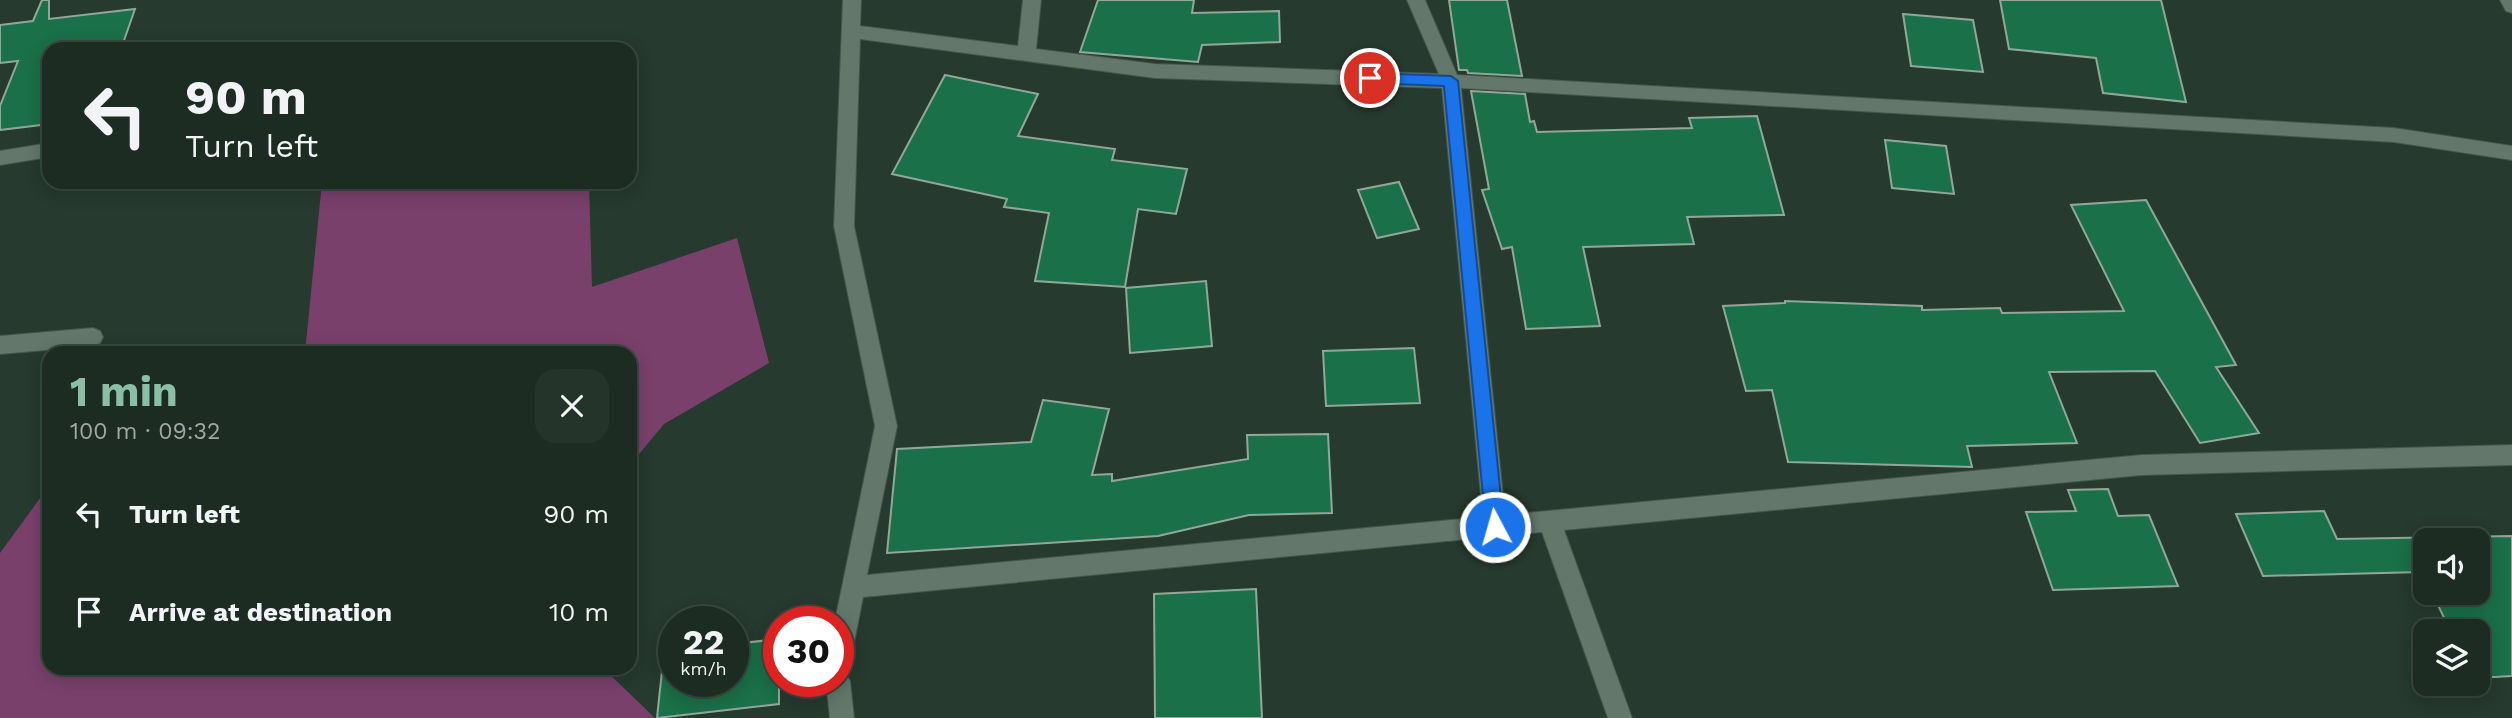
<!DOCTYPE html>
<meta charset="utf-8">
<style>
:root{--surface:#1d2c23;--page:#25342b;--text:#f1f3f6;--muted:#a0a7a6;--line:#3b4841;--accent:#8abfa5}
body{margin:0;font-family:"Work Sans",sans-serif;background:var(--page);color:var(--text);height:100vh;display:flex;flex-direction:column;font-size:26px;white-space:nowrap}
*{box-sizing:border-box;margin:0}
p{font-size:23px;color:var(--muted)}
.icon{flex:none;width:38px;height:38px;fill:none;stroke:currentColor;stroke-width:2;stroke-linecap:round;stroke-linejoin:round}
.map{position:relative;flex:1;overflow:hidden}
.side{position:absolute;left:42px;top:346px;width:595px;height:329px;display:flex;flex-direction:column;background:var(--surface);border-radius:21px;box-shadow:0 4px 18px #0003,0 0 0 2px var(--line)}
.side>*{flex:none}
.guide{position:absolute;left:42px;top:42px;width:595px;height:147px;border-radius:21px;box-shadow:0 4px 18px #0003,0 0 0 2px var(--line);background:#1d2c23;color:var(--text);overflow:hidden}
.controls{position:absolute;left:2413px;top:528px;display:grid;gap:14px}
.controls a{display:grid;place-items:center;width:77px;height:77px;border-radius:14px;background:var(--surface);box-shadow:0 4px 18px #0003,0 0 0 2px var(--line);font-size:35px}
.speed{position:absolute;left:658px;top:606px;display:flex;gap:14px;font-size:35px;font-weight:700;text-align:center}
.speed>*{display:grid;place-content:center;width:91px;height:91px;border-radius:50%;background:var(--surface);box-shadow:0 4px 18px #0003,0 0 0 2px var(--line);line-height:1}
.speed small{font-size:18px;font-weight:400}
.speed .limit{border:10px solid #d22;background:#fff;color:#111}
.pin{position:absolute;display:grid;place-items:center;width:60px;height:60px;color:#fff;margin:-30px;border:4px solid #fff;border-radius:50%;box-shadow:0 2px 7px #0007}
.me{position:absolute;width:77px;margin:-38px;rotate:354deg;stroke-linejoin:round;filter:drop-shadow(0 0 5px #0008)}
.turn{display:flex;align-items:center;gap:24px;height:147px;padding:0 28px;font-size:32px}
.turn .icon{width:91px;height:91px;stroke-width:2.5}
.turn b{display:block;font-size:49px;line-height:60px}
.round{display:grid;place-items:center;flex:none;width:74px;height:74px;border-radius:21px;background:var(--page)}
.headline{display:flex;align-items:center;justify-content:space-between;height:119px;padding:0 28px}
h1{font-size:42px;font-weight:700;line-height:52px;color:var(--accent)}
ul{padding:0;list-style:none}
li{display:flex;align-items:center;gap:21px;height:98px;padding:0 28px}
li div{flex:1}
li b{display:block;font-size:26px}
li em{font-style:normal}
.map>svg:first-child{display:block}
.green{fill:#79406c}
.building{fill:#1a7048;stroke:#91a79a;stroke-width:2}
.lines{fill:none;stroke-linecap:round;stroke-linejoin:round}
.street-casing{stroke:#45564c;stroke-width:2}
.street{fill:#63776b;fill-rule:evenodd}
.route{fill:#1a73e8;stroke:#114b97;stroke-width:2}
</style>
<div class="map">
<svg width="2512" height="718" viewBox="0 0 2512 718">
<rect width="100%" height="100%" fill="#273a2f"/>
<g class="green">
<polygon points="322,182 589,182 592,287 737,238 769,363 664,424 630,465 630,354 305,353"/>
<polygon points="49,486 49,668 604,669 655,718 0,718 0,553"/>
</g>
<g class="building">
<polygon points="42,0 49,0 49,19 135,9 121,49 49,49 49,124 0,130 0,106 18,61 0,63 0,25 33,21"/>
<polygon points="1098,0 1194,0 1192,13 1279,11 1280,42 1202,45 1198,62 1080,52"/>
<polygon points="1449,0 1507,0 1522,76 1468,73 1467,70 1459,70"/>
<polygon points="2000,0 2161,0 2186,102 2103,93 2096,58 2009,49"/>
<polygon points="1903,14 1973,20 1983,72 1911,66"/>
<polygon points="945,75 1038,94 1018,136 1115,149 1112,160 1187,169 1176,214 1138,209 1125,287 1035,281 1049,213 1004,207 1007,199 892,174"/>
<polygon points="1471,91 1525,94 1530,122 1534,121 1537,132 1692,128 1689,118 1757,116 1784,215 1687,217 1694,244 1583,247 1600,326 1526,329 1512,247 1502,249 1482,190 1489,189"/>
<polygon points="1885,140 1946,146 1954,194 1892,188"/>
<polygon points="1399,182 1419,229 1377,238 1358,190"/>
<polygon points="2146,200 2236,365 2216,367 2259,433 2200,443 2155,371 2049,372 2077,443 1967,446 1972,467 1788,462 1772,390 1746,391 1723,306 1785,303 1785,301 1922,306 1922,310 2000,308 2002,313 2124,311 2071,205"/>
<polygon points="1206,281 1212,346 1130,353 1126,288"/>
<polygon points="1414,348 1420,403 1326,406 1323,351"/>
<polygon points="1043,400 1109,409 1092,475 1112,474 1112,481 1248,459 1247,435 1328,434 1332,513 1249,515 1158,536 887,553 897,449 1031,442"/>
<polygon points="2108,489 2118,516 2149,515 2178,586 2053,590 2026,512 2076,511 2068,490"/>
<polygon points="2324,511 2337,539 2512,536 2512,676 2478,678 2478,632 2451,632 2432,593 2478,593 2478,541 2426,541 2426,580 2421,572 2263,576 2236,514"/>
<polygon points="1256,589 1262,718 1155,718 1154,594"/>
<polygon points="779,639 779,704 657,718 664,652 674,651 674,681 733,681 733,644"/>
</g>
<g class="lines">
<defs>
<g id="street">
<path d="M 843,0 L 861,0 L 860,26 L 1018,46 L 1023,0 L 1041,0 L 1036,49 L 1155,64 L 1439,74 L 1407,0 L 1425,0 L 1457,75 L 2394,128 L 2512,146 L 2512,160 L 2394,142 L 1461,88 L 1505,515 L 2142,455 L 2512,445 L 2512,465 L 2142,475 L 1564,530 L 1632,718 L 1608,718 L 1542,532 L 863,597 L 850,663 L 844,672 L 850,681 L 854,718 L 830,718 L 826,681 L 838,681 L 838,621 L 835,621 L 875,426 L 834,226 ZM 860,39 L 1155,78 L 1442,88 L 1483,517 L 867,575 L 897,426 L 854,226 Z"/>
<polygon points="2500,0 2512,0 2512,13 2506,11"/>
<polygon points="49,143 49,157 0,165 0,151"/>
<polygon points="93,328 100,331 103,337 100,343 93,346 0,354 0,336"/>
</g>
</defs>
<use href="#street" class="street-casing"/>
<use href="#street" class="street"/>
</g>
<polygon class="route" points="1370,73 1451,76 1458,81 1504,527 1501,533 1495,535 1489,533 1486,527 1444,86 1370,83 1363,78"/>
</svg>
<div class="controls">
<a><svg class="icon" aria-label="sound" viewBox="0 0 24 24"><path d="M4 9h4l5-4v14l-5-4H4zM17 9q2 3 0 6"/></svg></a>
<a><svg class="icon" aria-label="layers" viewBox="0 0 24 24"><path d="M12 4l9 5-9 5-9-5zM3 14l9 5 9-5"/></svg></a>
</div>
<div class="speed"><div>22<small>km/h</small></div><div class="limit">30</div></div>
<div class="pin" style="left:1370px;top:78px;background:#d93025"><svg class="icon" aria-label="arrive" viewBox="0 0 24 24"><path d="M6 21V4h12l-3 4 3 4H6"/></svg></div>
<svg class="me" style="left:1495px;top:527px" viewBox="-20 -20 40 40"><circle r="17" fill="#1a73e8" stroke="#fff" stroke-width="3"/><path d="M0-11L8 9 0 5-8 9z" fill="#fff"/></svg>
<div class="guide">
<div class="turn"><svg class="icon" aria-label="left" viewBox="0 0 24 24"><path d="M17 20v-9H6M10 6l-5 5 5 5"/></svg><div><b>90 m</b>Turn left</div></div>
</div>
<section class="side">
<div class="headline"><div><h1>1 min</h1><p>100 m · 09:32</p></div><a class="round"><svg class="icon" aria-label="close" viewBox="0 0 24 24"><path d="M6 6l12 12M18 6L6 18"/></svg></a></div>
<ul>
<li><svg class="icon" aria-label="left" viewBox="0 0 24 24"><path d="M17 20v-9H6M10 6l-5 5 5 5"/></svg><div><b>Turn left</b></div><em>90 m</em></li>
<li><svg class="icon" aria-label="arrive" viewBox="0 0 24 24"><path d="M6 21V4h12l-3 4 3 4H6"/></svg><div><b>Arrive at destination</b></div><em>10 m</em></li>
</ul>
</section>
</div>
